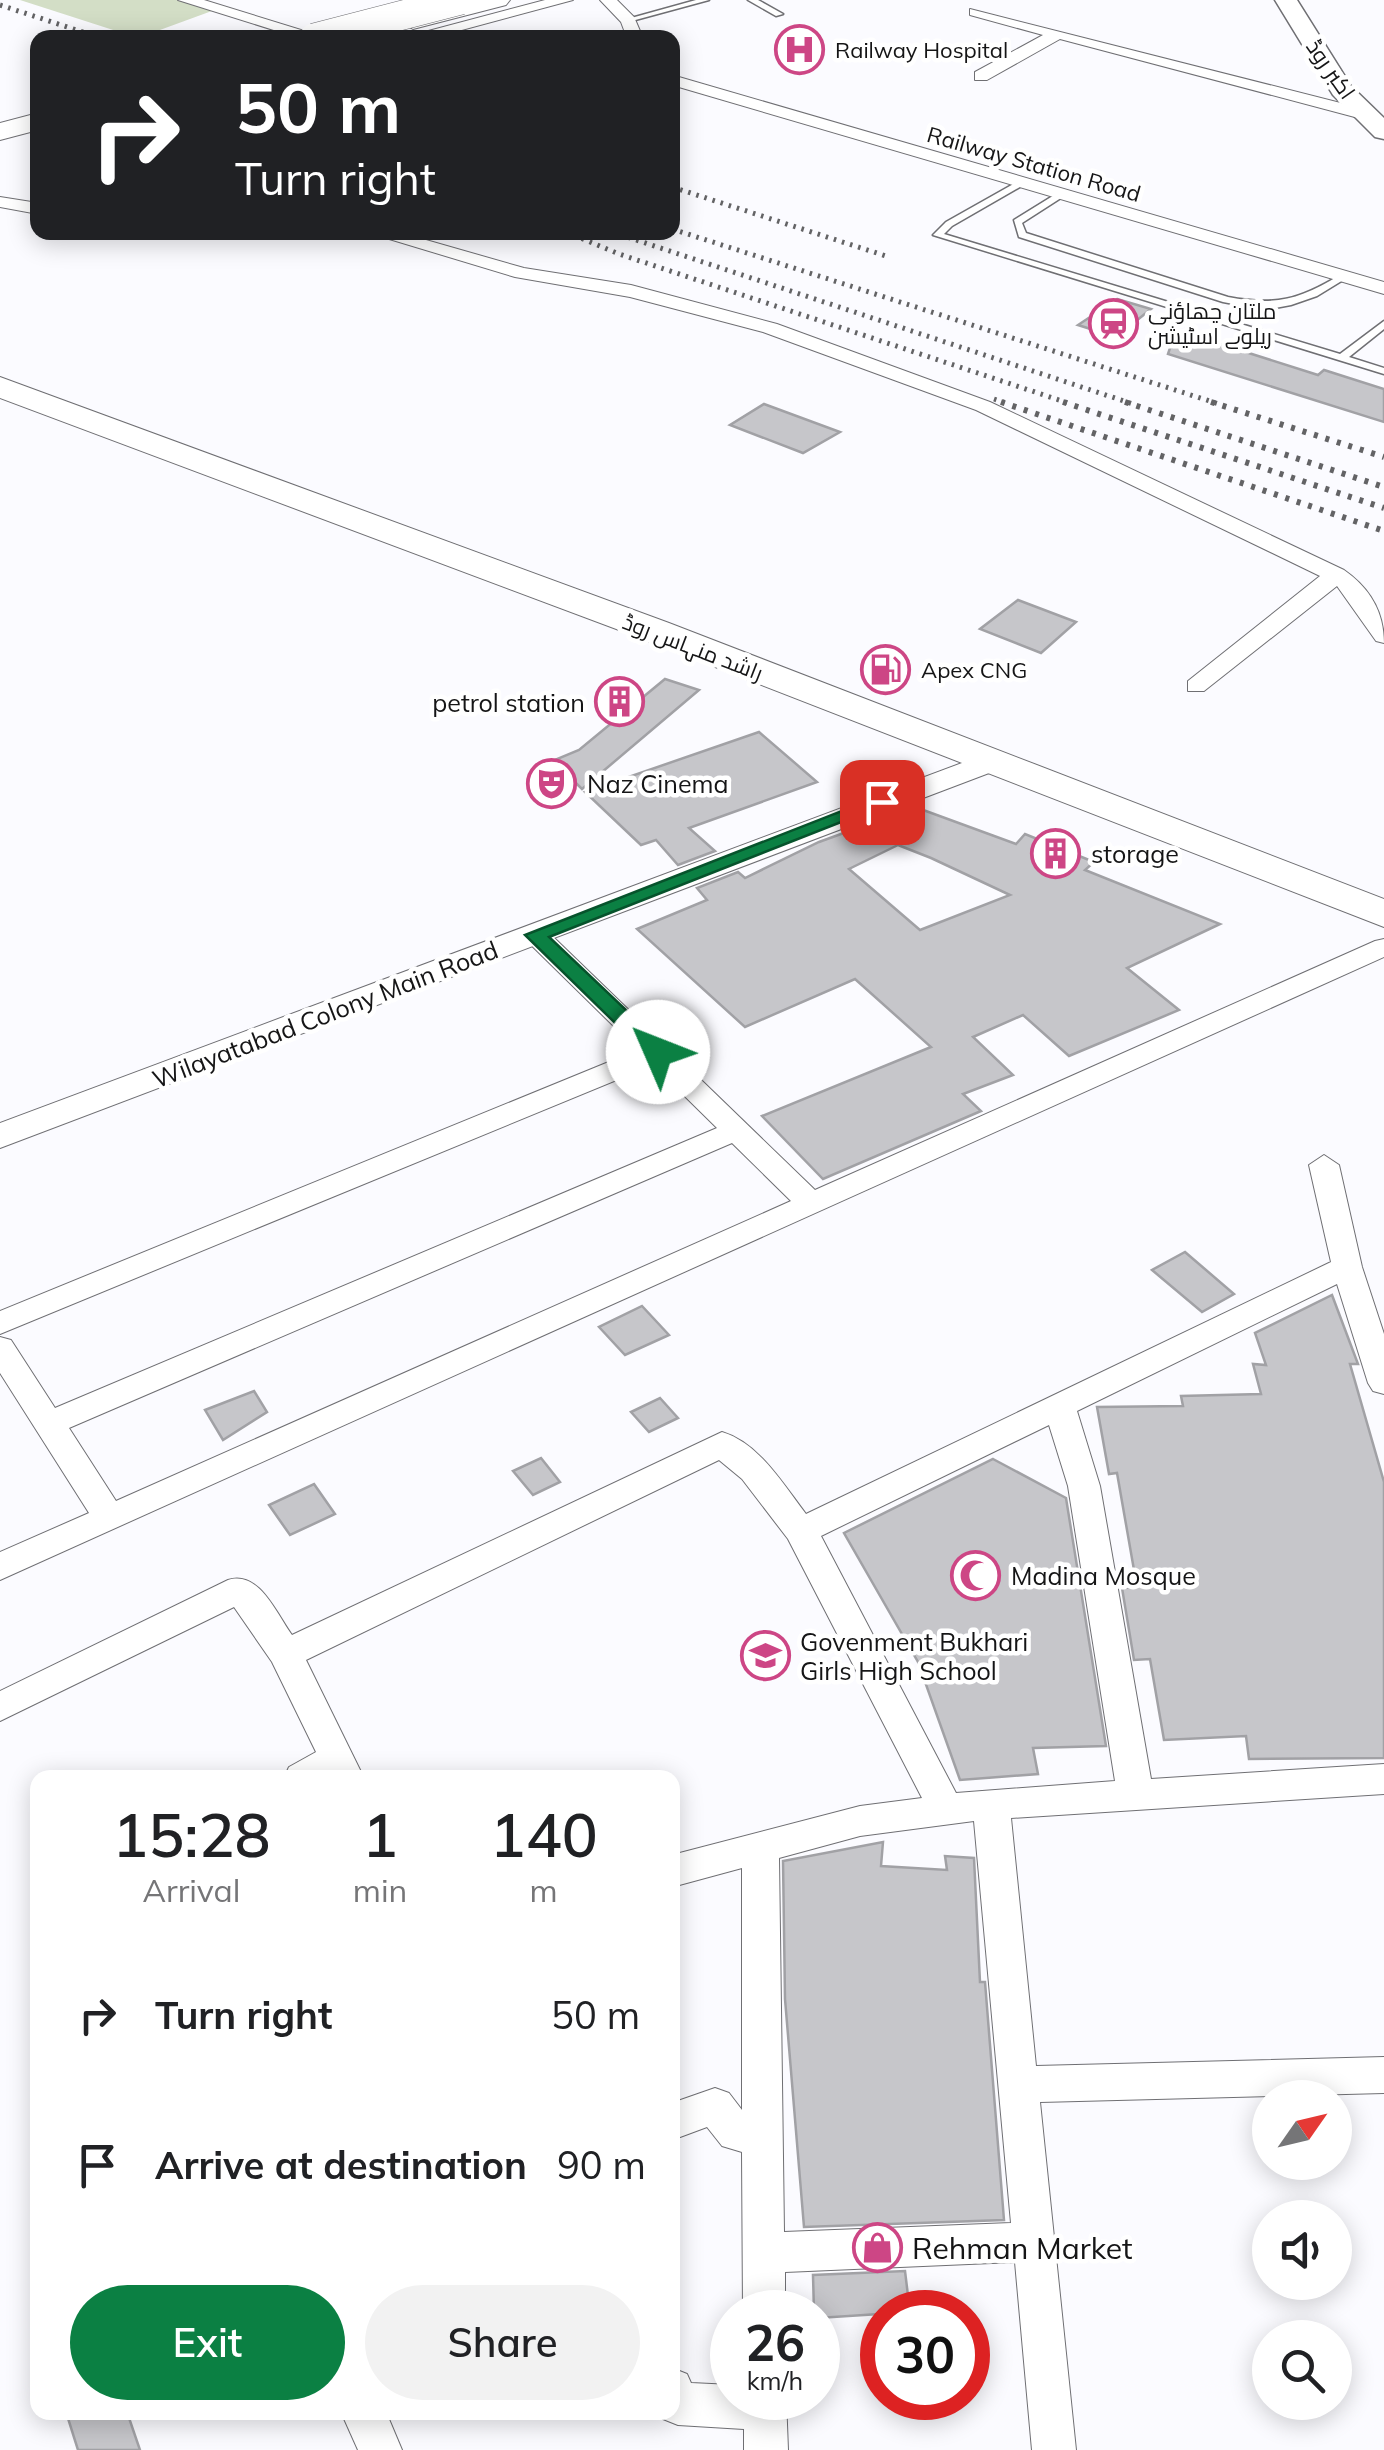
<!DOCTYPE html>
<meta charset="utf-8">
<style>
:root{--surface:#fff;--page:#f2f2f2;--text:#202124;--muted:#757577;--accent:#0b8043}
body{margin:0;font-family:Mulish,Cairo,sans-serif;background:var(--page);color:var(--text);height:100vh;display:flex;flex-direction:column;font-size:38px;white-space:nowrap}
*{box-sizing:border-box;margin:0}
p{font-size:32px;color:var(--muted)}
.icon{flex:none;width:55px;height:55px;fill:none;stroke:currentColor;stroke-width:2;stroke-linecap:round;stroke-linejoin:round}
.map{position:relative;flex:1;overflow:hidden}
.drawer{position:absolute;left:30px;top:1770px;width:650px;height:650px;display:flex;flex-direction:column;background:var(--surface);border-radius:20px;box-shadow:0 5px 25px #0003}
.drawer>*{flex:none}
.guide{position:absolute;left:30px;top:30px;width:650px;height:210px;border-radius:20px;box-shadow:0 5px 25px #0003;background:#202124;color:#fff;overflow:hidden}
.needle{width:65px;rotate:56deg}
.tools{position:absolute;left:1252px;top:2080px;display:grid;gap:20px}
.tools a{display:grid;place-items:center;width:100px;height:100px;border-radius:50%;background:var(--surface);box-shadow:0 5px 25px #0003;font-size:50px}
.speed{position:absolute;left:710px;top:2290px;display:flex;gap:20px;font-size:50px;font-weight:700;text-align:center}
.speed>*{display:grid;place-content:center;width:130px;height:130px;border-radius:50%;background:var(--surface);box-shadow:0 5px 25px #0003;line-height:1}
.speed small{font-size:25px;font-weight:400}
.speed .limit{border:15px solid #d22;background:#fff;color:#111}
.pin{position:absolute;display:grid;place-items:center;width:85px;height:85px;color:#fff;margin:-42px;border-radius:20px;box-shadow:0 5px 15px #0006}
.me{position:absolute;width:110px;margin:-55px;rotate:314deg;stroke-linejoin:round;filter:drop-shadow(0 0 8px #0008)}
.turn{display:flex;align-items:center;gap:35px;height:210px;padding:0 40px;font-size:45px}
.turn .icon{width:130px;height:130px;stroke-width:2.5}
.turn b{display:block;font-size:70px;line-height:85px}
.eta{display:flex;justify-content:space-evenly;align-items:center;height:170px;text-align:center}
.eta b{font-size:60px;font-weight:600;line-height:70px}
.action{display:flex;gap:20px;margin-top:auto;padding:20px 40px}
.action a{flex:1;height:115px;border-radius:60px;background:var(--accent);color:#fff;font-size:40px;font-weight:600;line-height:115px;text-align:center}
.action a+a{background:var(--page);color:var(--text)}
ul{padding:0;list-style:none}
li{display:flex;align-items:center;gap:30px;height:150px;padding:0 40px}
li div{flex:1}
li b{display:block;font-size:38px}
li em{font-style:normal}
.map>svg:first-child{display:block}
.green{fill:#d3dec6}
.building{fill:#c6c6ca;stroke:#a1a1a5;stroke-width:2.5;fill-rule:evenodd}
.lines{fill:none;stroke-linecap:round;stroke-linejoin:round}
.service-casing{stroke:#6f6f73;stroke-width:3}
.minor-casing{stroke:#6f6f73;stroke-width:2}
.tertiary-casing{stroke:#6f6f73;stroke-width:2}
.secondary-casing{stroke:#6f6f73;stroke-width:3}
.primary-casing{stroke:#6f6f73;stroke-width:2}
.service{fill:#fff;fill-rule:evenodd}
.minor{fill:#fff;fill-rule:evenodd}
.tertiary{fill:#fff;fill-rule:evenodd}
.secondary{fill:#fff;fill-rule:evenodd}
.primary{fill:#fff;fill-rule:evenodd}
.rail-far1{stroke:#636365;stroke-width:5;stroke-dasharray:2.5 6;stroke-linecap:butt}
.rail{stroke:#636365;stroke-width:6;stroke-dasharray:4 8;stroke-linecap:butt}
.primary-bridge-casing{stroke:#6f6f73;stroke-width:30;stroke-linecap:butt}
.primary-bridge{stroke:#fff;stroke-width:29}
.route{fill:#0b8043;stroke:#07532c;stroke-width:2.5}
.labels{text-anchor:middle;dominant-baseline:central;stroke-width:9;stroke-linejoin:round;paint-order:stroke}
.far-poi-label{font-size:22px;fill:#151516;stroke:#fff;text-anchor:start}
.far-street-label{font-size:22px;fill:#151516;stroke:#fff}
.poi-label{font-size:25px;fill:#151516;stroke:#fff;text-anchor:start}
.street-label{font-size:25px;fill:#151516;stroke:#fff}
.near-poi-label{font-size:30px;fill:#151516;stroke:#fff;text-anchor:start}
</style>
<div class="map">
<svg width="1384" height="2450" viewBox="0 0 1384 2450">
<rect width="100%" height="100%" fill="#fbfbff"/>
<polygon class="green" points="20,0 194,0 220,8 138,38"/>
<g class="building">
<polygon points="1117,299 1151,309 1116,337 1078,325"/>
<polygon points="1176,330 1318,375 1324,370 1384,389 1384,422 1168,354"/>
<polygon points="764,404 840,432 803,453 730,425"/>
<polygon points="1018,600 1076,622 1041,653 980,629"/>
<polygon points="665,679 699,690 582,789 577,784 559,791 538,767 579,750"/>
<polygon points="759,732 817,782 689,828 715,851 678,865 656,840 641,845 585,792"/>
<path d="M 915,807 L 1016,844 L 1025,834 L 1094,862 L 1085,870 L 1220,924 L 1127,968 L 1179,1010 L 1069,1056 L 1023,1015 L 973,1037 L 1013,1075 L 963,1094 L 981,1111 L 823,1179 L 762,1116 L 931,1047 L 855,979 L 745,1027 L 637,929 L 707,900 L 697,888 L 738,872 L 745,878 L 819,842 ZM 898,845 L 931,858 L 1010,895 L 920,930 L 849,869 Z"/>
<polygon points="1185,1252 1234,1294 1202,1312 1152,1270"/>
<polygon points="1332,1295 1358,1364 1350,1364 1384,1482 1384,1758 1249,1759 1246,1736 1164,1740 1150,1659 1134,1660 1122,1588 1137,1587 1117,1473 1109,1474 1097,1407 1183,1406 1181,1396 1261,1394 1253,1364 1266,1365 1255,1333"/>
<polygon points="642,1306 669,1335 625,1355 599,1327"/>
<polygon points="254,1391 267,1412 223,1440 205,1410"/>
<polygon points="660,1398 678,1418 649,1432 631,1412"/>
<polygon points="541,1458 560,1482 533,1495 513,1471"/>
<polygon points="993,1459 1066,1498 1106,1746 1033,1748 1038,1774 960,1780 918,1662 844,1533"/>
<polygon points="314,1484 335,1514 290,1535 269,1505"/>
<polygon points="883,1842 881,1866 947,1870 945,1856 974,1858 980,1982 985,1982 1004,2220 804,2227 785,1999 783,1861"/>
<polygon points="905,2271 910,2312 818,2318 814,2312 813,2275"/>
<polygon points="66,2412 127,2412 140,2450 78,2450"/>
</g>
<g class="lines">
<defs>
<g id="service">
<polygon points="696,0 709,0 628,22 624,20"/>
<polygon points="748,0 758,0 783,14 776,16"/>
<polygon points="1017,182 1025,184 952,226 944,234 1340,354 1384,321 1384,329 1349,357 1384,368 1384,374 933,235 946,222"/>
<path d="M 1056,194 L 1064,196 L 1022,223 L 1026,233 L 1228,297 C 1275,306 1299,300 1340,275 L 1348,277 L 1317,296 L 1291,305 L 1275,308 L 1244,306 L 1223,302 L 1019,237 L 1014,220 Z"/>
</g>
<g id="minor">
<polygon points="178,0 204,0 327,38 299,38"/>
<polygon points="545,0 573,0 432,38 402,38"/>
<polygon points="600,0 617,0 634,17 643,38 627,38 621,22"/>
<polygon points="970,9 1372,111 1375,115 1366,120 1060,39 987,80 975,80 975,72 1043,35 970,15"/>
<polygon points="672,75 1384,282 1384,294 672,85"/>
<polygon points="0,197 38,203 38,214 0,207"/>
<path d="M 366,232 L 398,232 L 524,268 L 631,285 L 777,324 L 990,402 L 1344,570 C 1370,588 1384,612 1384,643 L 1376,641 L 1337,586 L 1204,691 L 1188,691 L 1188,681 L 1320,576 L 976,410 L 763,332 L 630,297 L 515,277 Z"/>
<path d="M 536,927 L 545,929 L 815,1190 L 1375,941 L 1384,939 L 1384,957 L 0,1580 L 0,1552 L 89,1513 L 0,1373 L 0,1337 L 11,1340 L 55,1408 L 717,1128 L 653,1065 L 0,1334 L 0,1311 L 638,1050 L 527,941 L 523,935 ZM 732,1143 L 791,1201 L 116,1501 L 69,1428 Z"/>
<path d="M 1324,1155 L 1339,1165 L 1362,1267 L 1384,1334 L 1384,1394 L 1373,1391 L 1368,1383 L 1337,1284 L 1077,1411 L 1100,1486 L 1151,1779 L 1384,1764 L 1384,1794 L 1011,1818 L 1036,2066 L 1384,2057 L 1384,2093 L 1040,2102 L 1076,2450 L 1032,2450 L 1015,2262 L 785,2272 L 785,2312 L 743,2312 L 742,2152 L 722,2146 L 707,2127 L 672,2140 L 672,2103 L 715,2088 L 729,2093 L 742,2110 L 742,1868 L 672,1887 L 672,1855 L 860,1806 L 922,1798 L 788,1539 L 742,1479 L 719,1460 L 306,1660 L 364,1778 L 284,1778 L 289,1767 L 316,1752 L 272,1662 L 234,1607 L 0,1721 L 0,1691 L 228,1580 C 259,1570 276,1613 292,1635 L 722,1432 C 759,1443 783,1484 806,1514 L 1331,1262 L 1309,1165 ZM 1049,1425 L 1068,1486 L 1115,1781 L 956,1793 L 821,1536 ZM 974,1821 L 1011,2223 L 784,2232 L 779,1858 L 860,1836 Z"/>
<polygon points="672,2368 687,2374 691,2383 732,2385 732,2398 786,2398 788,2450 744,2450 744,2429 678,2425 663,2419 660,2412 672,2412"/>
<polygon points="341,2412 386,2412 402,2450 358,2450"/>
</g>
<polygon id="tertiary" points="986,754 1001,763 997,770 0,1148 0,1123"/>
<polygon id="secondary" points="1275,0 1297,0 1351,86 1384,118 1384,139 1375,137 1333,95"/>
<g id="primary">
<polygon points="466,0 510,0 506,5 413,29 400,21 404,16"/>
<polygon points="38,113 38,130 0,140 0,123"/>
<polygon points="0,377 669,623 1384,899 1384,927 643,639 0,398"/>
</g>
</defs>
<use href="#service" class="service-casing"/>
<use href="#minor" class="minor-casing"/>
<use href="#tertiary" class="tertiary-casing"/>
<use href="#secondary" class="secondary-casing"/>
<use href="#primary" class="primary-casing"/>
<use href="#service" class="service"/>
<use href="#minor" class="minor"/>
<use href="#tertiary" class="tertiary"/>
<use href="#secondary" class="secondary"/>
<use href="#primary" class="primary"/>
<g class="rail-far1">
<polyline points="0,5 101,38"/>
<polyline points="672,187 886,256"/>
<polyline points="672,229 1219,404"/>
<polyline points="566,232 619,254 1071,404"/>
<polyline points="612,232 1133,404"/>
<polyline points="994,399 1009,404"/>
</g>
<g class="rail">
<polyline points="1001,402 1384,531"/>
<polyline points="1063,402 1384,508"/>
<polyline points="1125,402 1384,487"/>
<polyline points="1211,402 1384,457"/>
</g>
<defs>
<polyline id="primary-bridge" points="314,38 461,0"/>
</defs>
<use href="#primary-bridge" class="primary-bridge-casing"/>
<use href="#primary-bridge" class="primary-bridge"/>
</g>
<polygon class="route" points="875,798 892,802 549,937 666,1048 666,1057 650,1057 525,935"/>
<defs>
<symbol id="hospital-ring" viewBox="-11 -11 22 22"><circle r="9.5" fill="#fff" stroke="#cd4685" stroke-width="1.5"/><path d="M-5-5h3v3.5h4V-5h3V5h-3V1.5h-4V5h-3Z" fill="#cd4685"/></symbol>
<symbol id="station-ring" viewBox="-11 -11 22 22"><circle r="9.5" fill="#fff" stroke="#cd4685" stroke-width="1.5"/><path d="M-3-6H3Q5-6 5-4V2Q5 4 3 4L4.5 6H3L1.5 4h-3L-3 6H-4.5L-3 4Q-5 4-5 2V-4Q-5-6-3-6ZM-3.5-4v3h7v-3ZM-3.5 1v1.5H-2V1ZM2 1v1.5H3.5V1Z" fill="#cd4685"/></symbol>
<symbol id="fuel-ring" viewBox="-11 -11 22 22"><circle r="9.5" fill="#fff" stroke="#cd4685" stroke-width="1.5"/><path d="M-5.5-6h7V0h2V4h1.3V-2.5L3-4.5l.8-.8L6-3V5H2.5V1h-1V6h-7ZM-4.2-4.7v3.2H.2V-4.7Z" fill="#cd4685"/></symbol>
<symbol id="building-ring" viewBox="-11 -11 22 22"><circle r="9.5" fill="#fff" stroke="#cd4685" stroke-width="1.5"/><path d="M-4-6H4V6H1V3H-1V6H-4ZM-2.5-4.3h1.7v1.8h-1.7ZM.8-4.3h1.7v1.8H.8ZM-2.5-1h1.7V.8h-1.7ZM.8-1h1.7V.8H.8Z" fill="#cd4685"/></symbol>
<symbol id="theatre-ring" viewBox="-11 -11 22 22"><circle r="9.5" fill="#fff" stroke="#cd4685" stroke-width="1.5"/><path d="M-5-5.5Q0-4 5-5.5V0Q5 5 0 6Q-5 5-5 0ZM-3.3-2.5H-1v1.5H-3.3ZM1-2.5H3.3v1.5H1ZM-2.8 1Q0 5.5 2.8 1Z" fill="#cd4685"/></symbol>
<symbol id="mosque-ring" viewBox="-11 -11 22 22"><circle r="9.5" fill="#fff" stroke="#cd4685" stroke-width="1.5"/><path d="M3.5-4.9A6 6 0 1 0 3.5 4.9A5 5 0 1 1 3.5-4.9Z" fill="#cd4685"/></symbol>
<symbol id="school-ring" viewBox="-11 -11 22 22"><circle r="9.5" fill="#fff" stroke="#cd4685" stroke-width="1.5"/><path d="M0-5L7-2L0 1L-7-2ZM-4 1L0 2.5L4 1V4Q0 6-4 4Z" fill="#cd4685"/></symbol>
<symbol id="shop-ring" viewBox="-11 -11 22 22"><circle r="9.5" fill="#fff" stroke="#cd4685" stroke-width="1.5"/><path d="M-5-2.5h2.3a2.7 3.5 0 0 1 5.4 0H5L5.5 6h-11ZM-1.5-2.5h3a1.5 2.3 0 0 0-3 0Z" fill="#cd4685"/></symbol>
</defs>
<g fill-rule="evenodd">
<use href="#hospital-ring" x="772" y="22" width="55" height="55"/>
<use href="#station-ring" x="1086" y="296" width="55" height="55"/>
<use href="#fuel-ring" x="858" y="642" width="55" height="55"/>
<use href="#building-ring" x="592" y="674" width="55" height="55"/>
<use href="#theatre-ring" x="524" y="756" width="55" height="55"/>
<use href="#building-ring" x="1028" y="826" width="55" height="55"/>
<use href="#mosque-ring" x="948" y="1548" width="55" height="55"/>
<use href="#school-ring" x="738" y="1628" width="55" height="55"/>
<use href="#shop-ring" x="850" y="2220" width="55" height="55"/>
</g>
<g class="labels">
<g class="far-poi-label">
<text x="835" y="50">Railway Hospital</text>
<text x="1148" y="311">ملتان چھاؤنی<tspan x="1148" dy="25">ریلوے اسٹیشن</tspan></text>
<text x="921" y="670">Apex CNG</text>
</g>
<g class="far-street-label">
<text transform="translate(1331 69) rotate(55)">اکبر روڈ</text>
<text transform="translate(1034 164) rotate(16)">Railway Station Road</text>
<text transform="translate(693 647) rotate(21)">راشد منہاس روڈ</text>
</g>
<g class="poi-label">
<text x="585" y="702" text-anchor="end">petrol station</text>
<text x="587" y="783">Naz Cinema</text>
<text x="1091" y="853">storage</text>
<text x="1011" y="1575">Madina Mosque</text>
<text x="800" y="1641">Govenment Bukhari<tspan x="800" dy="29">Girls High School</tspan></text>
</g>
<g class="street-label">
<text transform="translate(325 1014) rotate(-21)">Wilayatabad Colony Main Road</text>
</g>
<g class="near-poi-label">
<text x="912" y="2248">Rehman Market</text>
</g>
</g>
</svg>
<div class="tools">
<a><svg class="needle" viewBox="-14 -14 28 28"><path d="M0-13l5 13h-10z" fill="#e53935"/><path d="M0 13l5-13h-10z" fill="#757577"/></svg></a>
<a><svg class="icon" aria-label="sound" viewBox="0 0 24 24"><path d="M4 9h4l5-4v14l-5-4H4zM17 9q2 3 0 6"/></svg></a>
<a><svg class="icon" aria-label="search" viewBox="0 0 24 24"><circle cx="10" cy="10" r="6"/><path d="M15 15l6 6"/></svg></a>
</div>
<div class="speed"><div>26<small>km/h</small></div><div class="limit">30</div></div>
<div class="pin" style="left:882px;top:802px;background:#d93025"><svg class="icon" aria-label="arrive" viewBox="0 0 24 24"><path d="M6 21V4h12l-3 4 3 4H6"/></svg></div>
<svg class="me" style="left:658px;top:1052px" viewBox="-20 -20 40 40"><circle r="19" fill="#fff"/><path d="M0-13L10 11 0 6-10 11z" fill="#0b8043"/></svg>
<div class="guide">
<div class="turn"><svg class="icon" aria-label="right" viewBox="0 0 24 24"><path d="M7 20v-9h11M14 6l5 5-5 5"/></svg><div><b>50 m</b>Turn right</div></div>
</div>
<section class="drawer">
<div class="eta">
<div><b>15:28</b><p>Arrival</p></div>
<div><b>1</b><p>min</p></div>
<div><b>140</b><p>m</p></div>
</div>
<ul>
<li><svg class="icon" aria-label="right" viewBox="0 0 24 24"><path d="M7 20v-9h11M14 6l5 5-5 5"/></svg><div><b>Turn right</b></div><em>50 m</em></li>
<li><svg class="icon" aria-label="arrive" viewBox="0 0 24 24"><path d="M6 21V4h12l-3 4 3 4H6"/></svg><div><b>Arrive at destination</b></div><em>90 m</em></li>
</ul>
<div class="action"><a>Exit</a><a>Share</a></div>
</section>
</div>
